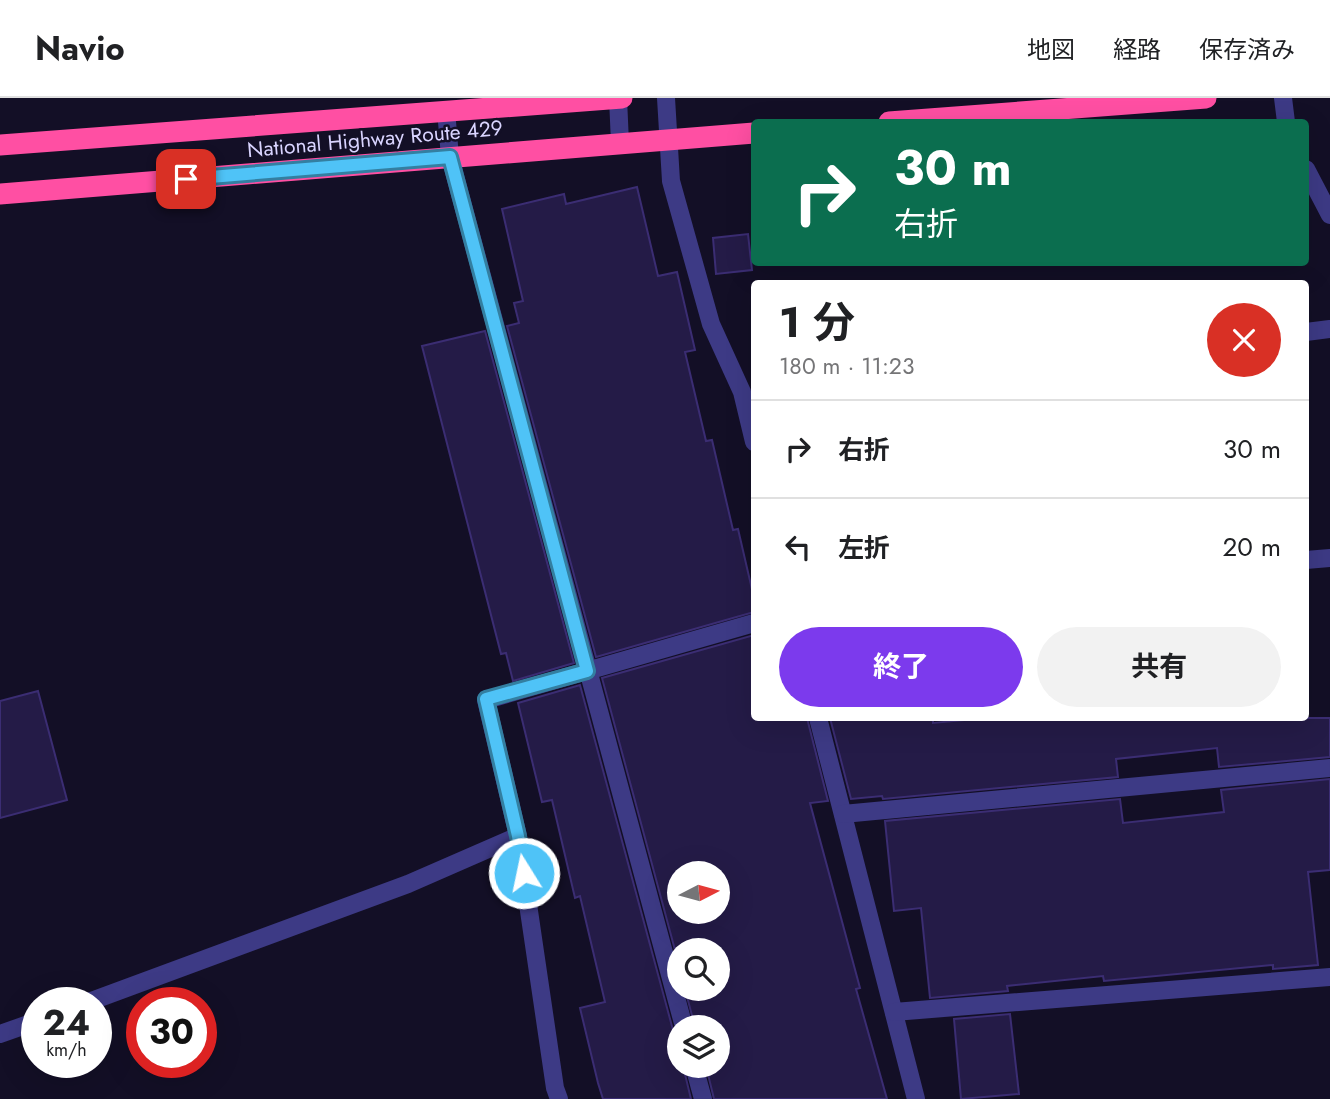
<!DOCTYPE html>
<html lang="ja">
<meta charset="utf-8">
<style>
:root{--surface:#fff;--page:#f2f2f2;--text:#202124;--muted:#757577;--line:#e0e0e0;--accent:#7c3aed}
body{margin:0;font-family:Jost,"Noto Sans JP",sans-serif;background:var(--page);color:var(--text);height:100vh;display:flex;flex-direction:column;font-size:26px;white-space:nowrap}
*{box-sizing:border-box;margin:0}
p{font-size:23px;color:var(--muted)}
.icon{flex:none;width:38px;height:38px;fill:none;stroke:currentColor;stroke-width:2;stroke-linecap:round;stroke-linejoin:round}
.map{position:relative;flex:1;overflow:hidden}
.drawer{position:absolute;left:751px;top:182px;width:558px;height:441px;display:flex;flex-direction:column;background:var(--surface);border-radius:7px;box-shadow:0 7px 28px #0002}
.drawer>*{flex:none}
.banner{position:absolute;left:751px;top:21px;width:558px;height:147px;border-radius:7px;box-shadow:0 7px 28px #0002;background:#0b6e4f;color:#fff;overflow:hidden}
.needle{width:46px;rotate:84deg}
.buttons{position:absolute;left:667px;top:763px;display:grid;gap:14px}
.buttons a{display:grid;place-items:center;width:63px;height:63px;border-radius:50%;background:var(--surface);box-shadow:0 7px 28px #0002;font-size:35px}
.speed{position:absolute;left:21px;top:889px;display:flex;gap:14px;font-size:35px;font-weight:700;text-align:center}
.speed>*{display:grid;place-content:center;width:91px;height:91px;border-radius:50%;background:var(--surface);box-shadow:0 7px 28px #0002;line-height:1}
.speed small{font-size:18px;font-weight:400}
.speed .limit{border:10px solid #d22;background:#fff;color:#111}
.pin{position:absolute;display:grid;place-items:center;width:60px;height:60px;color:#fff;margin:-30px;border-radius:14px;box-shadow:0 4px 10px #0006}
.me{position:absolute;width:77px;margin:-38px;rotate:350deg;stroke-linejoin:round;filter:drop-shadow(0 0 5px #0008)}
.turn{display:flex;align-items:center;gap:24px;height:147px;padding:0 28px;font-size:32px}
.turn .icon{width:91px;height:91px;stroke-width:2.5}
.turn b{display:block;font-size:49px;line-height:60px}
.round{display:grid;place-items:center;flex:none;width:74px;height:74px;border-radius:37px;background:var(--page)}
.head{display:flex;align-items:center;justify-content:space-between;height:119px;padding:0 28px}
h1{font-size:42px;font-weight:700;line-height:52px}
.cta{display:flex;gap:14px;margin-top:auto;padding:14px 28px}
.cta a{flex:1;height:80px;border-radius:42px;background:var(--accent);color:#fff;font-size:28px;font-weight:700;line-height:80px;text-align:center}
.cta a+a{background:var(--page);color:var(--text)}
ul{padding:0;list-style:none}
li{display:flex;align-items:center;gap:21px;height:98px;padding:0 28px;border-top:2px solid var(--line)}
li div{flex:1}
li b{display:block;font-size:26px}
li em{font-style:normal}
header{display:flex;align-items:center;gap:42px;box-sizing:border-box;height:98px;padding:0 35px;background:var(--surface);border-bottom:2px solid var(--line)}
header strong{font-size:33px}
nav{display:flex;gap:38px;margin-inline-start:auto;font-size:24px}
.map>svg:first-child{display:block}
.building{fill:#241b47;stroke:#3b2d73;stroke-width:2;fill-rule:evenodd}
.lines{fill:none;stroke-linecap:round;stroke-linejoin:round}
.street{stroke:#3d3a85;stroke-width:18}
.highway{stroke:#ff4fa3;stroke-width:21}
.route-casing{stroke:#337fa1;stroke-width:18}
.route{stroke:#4fc3f7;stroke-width:12}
.labels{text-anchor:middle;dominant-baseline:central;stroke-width:5;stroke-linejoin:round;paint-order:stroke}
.street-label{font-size:21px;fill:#d9d4ff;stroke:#130f26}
</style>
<header>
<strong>Navio</strong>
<nav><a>地図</a><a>経路</a><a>保存済み</a></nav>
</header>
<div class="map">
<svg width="1330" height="1001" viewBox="0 0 1330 1001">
<rect width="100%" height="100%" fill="#130f26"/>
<g class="building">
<polygon points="637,89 658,178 677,174 695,252 685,254 706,343 712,342 733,432 738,431 754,500 754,514 596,559 507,228 519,225 514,205 523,203 502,111 564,96 566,106"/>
<polygon points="748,136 752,172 716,176 713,140"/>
<polygon points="485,233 574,565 513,583 506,555 501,556 422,248"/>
<path d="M 754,537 L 754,620 L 807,620 L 828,703 L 810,705 L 860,890 L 856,891 L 887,1001 L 714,1001 L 706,968 L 718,968 L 718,929 L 695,929 L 685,891 L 718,891 L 718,852 L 679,852 L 679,867 L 602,580 ZM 679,775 L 718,775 L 718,814 L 679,814 Z"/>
<polygon points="580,587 673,932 679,939 679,968 683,968 691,1001 603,1001 598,985 580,910 605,904 580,798 575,800 552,702 542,704 518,605"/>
<polygon points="38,593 67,702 0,720 0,603"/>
<polygon points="830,620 933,620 933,625 986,620 1330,620 1330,659 1219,669 1217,650 1116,661 1118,679 883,701 882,698 851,701"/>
<polygon points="1330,681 1330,772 1308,774 1318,867 1273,871 1273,867 1104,883 1103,878 1007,888 1008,893 930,900 921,810 894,813 885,723 1120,701 1123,725 1224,714 1221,692"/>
<polygon points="1010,916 1019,996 961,1001 954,921"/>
</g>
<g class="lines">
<g class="street">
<polyline points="618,0 620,45"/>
<polyline points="666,0 671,83 711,226 742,294 754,344"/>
<polyline points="1283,0 1286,24"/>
<polyline points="446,12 450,59 684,929"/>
<polyline points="1306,71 1330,117"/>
<polyline points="1306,234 1330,231"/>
<polyline points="1306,462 1330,460"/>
<polyline points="818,620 916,1001"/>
<polyline points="843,716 1330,670"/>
<polyline points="518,738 555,990 559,1001"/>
<polyline points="86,905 408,786 518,738 486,602 754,525"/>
<polyline points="894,914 1330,879"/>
<polyline points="0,936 37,923"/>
<polyline points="694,968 703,1001"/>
</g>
<g class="highway">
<polyline points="889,24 1206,0"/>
<polyline points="0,47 622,0"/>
<polyline points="0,96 754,35"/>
</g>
</g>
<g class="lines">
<defs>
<polyline id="route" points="186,81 450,59 587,573 486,601 518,738 524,775"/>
</defs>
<use href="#route" class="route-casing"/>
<use href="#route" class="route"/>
</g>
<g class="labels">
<g class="street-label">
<text transform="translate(375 41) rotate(-5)">National Highway Route 429</text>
</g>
</g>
</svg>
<div class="buttons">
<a><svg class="needle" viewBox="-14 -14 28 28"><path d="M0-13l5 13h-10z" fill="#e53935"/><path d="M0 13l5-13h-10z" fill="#757577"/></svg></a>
<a><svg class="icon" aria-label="search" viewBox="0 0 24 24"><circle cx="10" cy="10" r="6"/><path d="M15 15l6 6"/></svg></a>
<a><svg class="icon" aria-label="layers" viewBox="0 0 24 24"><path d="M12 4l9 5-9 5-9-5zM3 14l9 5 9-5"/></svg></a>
</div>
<div class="speed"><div>24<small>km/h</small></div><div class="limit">30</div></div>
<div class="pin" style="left:186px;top:81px;background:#d93025"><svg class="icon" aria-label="arrive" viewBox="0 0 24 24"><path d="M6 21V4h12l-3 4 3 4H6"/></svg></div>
<svg class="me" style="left:524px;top:775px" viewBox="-20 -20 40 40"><circle r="17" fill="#4fc3f7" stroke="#fff" stroke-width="3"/><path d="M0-11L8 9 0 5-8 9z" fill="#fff"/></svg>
<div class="banner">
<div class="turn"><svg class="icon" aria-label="right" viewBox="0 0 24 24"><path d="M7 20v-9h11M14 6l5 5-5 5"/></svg><div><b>30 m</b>右折</div></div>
</div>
<section class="drawer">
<div class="head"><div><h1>1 分</h1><p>180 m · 11:23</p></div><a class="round" style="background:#d93025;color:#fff"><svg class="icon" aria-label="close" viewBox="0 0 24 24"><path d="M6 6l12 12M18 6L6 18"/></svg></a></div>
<ul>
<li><svg class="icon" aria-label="right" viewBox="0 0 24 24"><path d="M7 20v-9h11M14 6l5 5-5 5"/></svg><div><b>右折</b></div><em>30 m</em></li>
<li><svg class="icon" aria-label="left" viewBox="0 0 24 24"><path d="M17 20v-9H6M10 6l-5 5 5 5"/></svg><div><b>左折</b></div><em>20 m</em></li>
</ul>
<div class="cta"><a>終了</a><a>共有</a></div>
</section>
</div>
